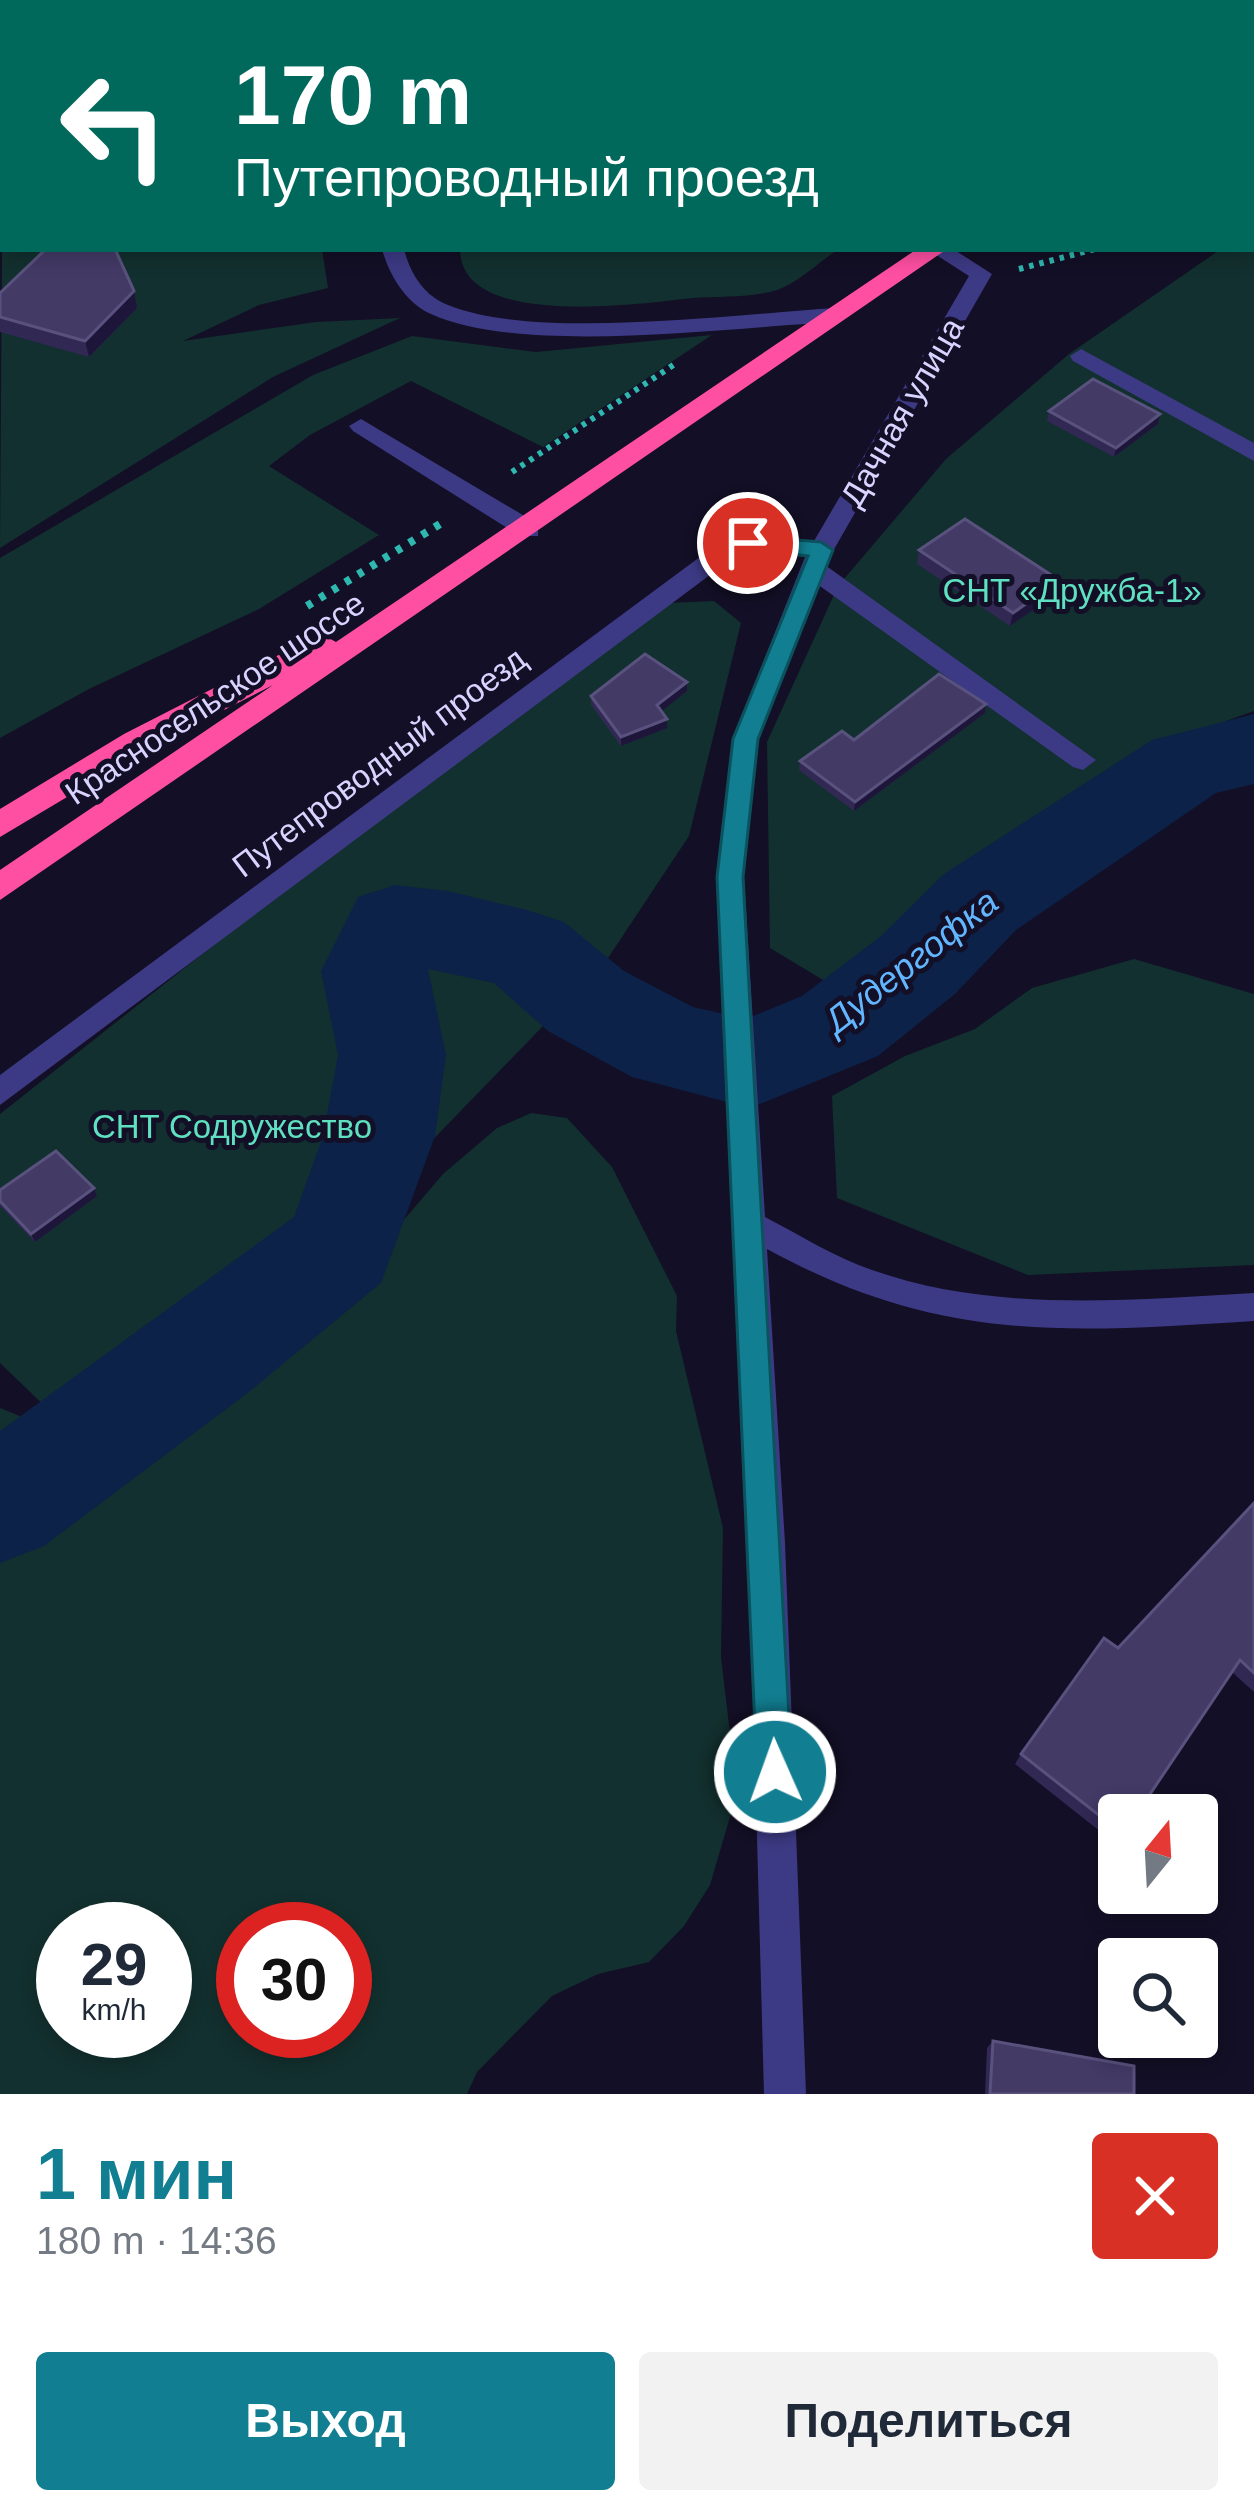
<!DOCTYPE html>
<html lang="ru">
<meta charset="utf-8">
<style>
:root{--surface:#fff;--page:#f2f2f3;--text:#1f2937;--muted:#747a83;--accent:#117e91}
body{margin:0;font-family:Arial,sans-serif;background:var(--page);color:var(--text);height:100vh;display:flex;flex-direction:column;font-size:45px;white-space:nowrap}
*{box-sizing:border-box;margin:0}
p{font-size:39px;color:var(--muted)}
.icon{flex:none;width:66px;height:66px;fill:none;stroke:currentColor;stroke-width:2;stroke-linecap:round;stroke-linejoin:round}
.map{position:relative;height:2094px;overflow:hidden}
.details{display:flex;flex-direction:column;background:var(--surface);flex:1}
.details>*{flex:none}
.top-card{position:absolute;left:0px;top:0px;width:1254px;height:252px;box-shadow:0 6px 18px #0003;background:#00695c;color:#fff;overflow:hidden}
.needle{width:78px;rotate:18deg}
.buttons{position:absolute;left:1098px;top:1794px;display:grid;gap:24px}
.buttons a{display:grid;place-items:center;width:120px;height:120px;border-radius:12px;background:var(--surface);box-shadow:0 6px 18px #0003;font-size:60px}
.speed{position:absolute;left:36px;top:1902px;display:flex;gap:24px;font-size:60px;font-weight:700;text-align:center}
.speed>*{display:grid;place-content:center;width:156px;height:156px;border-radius:50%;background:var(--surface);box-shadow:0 6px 18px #0003;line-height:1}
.speed small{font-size:30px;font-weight:400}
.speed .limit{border:18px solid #d22;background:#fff;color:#111}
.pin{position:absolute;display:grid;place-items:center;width:102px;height:102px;color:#fff;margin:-51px;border:6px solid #fff;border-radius:50%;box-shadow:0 3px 12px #0007}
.me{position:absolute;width:132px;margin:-66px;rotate:358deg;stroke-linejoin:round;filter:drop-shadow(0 0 9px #0008)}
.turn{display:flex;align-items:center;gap:42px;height:252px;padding:0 36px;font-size:54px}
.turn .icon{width:156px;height:156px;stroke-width:2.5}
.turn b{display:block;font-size:84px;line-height:102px}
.round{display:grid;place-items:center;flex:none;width:126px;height:126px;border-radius:12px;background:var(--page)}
.head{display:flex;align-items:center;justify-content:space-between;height:204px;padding:0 36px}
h1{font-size:72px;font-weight:700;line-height:90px;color:var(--accent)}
.button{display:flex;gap:24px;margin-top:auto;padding:24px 36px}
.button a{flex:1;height:138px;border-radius:12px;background:var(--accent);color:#fff;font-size:48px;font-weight:700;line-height:138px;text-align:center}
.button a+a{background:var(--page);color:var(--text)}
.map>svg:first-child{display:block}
.green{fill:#12302f;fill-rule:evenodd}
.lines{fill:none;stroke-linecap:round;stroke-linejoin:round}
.river{fill:#0c2248;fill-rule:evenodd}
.path-far1{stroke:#2fb8b0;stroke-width:6;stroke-dasharray:4.5 6;stroke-linecap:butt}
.path{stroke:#2fb8b0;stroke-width:8;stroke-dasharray:6 9;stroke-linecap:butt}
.minor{fill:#3d3a85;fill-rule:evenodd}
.highway{fill:#ff4fa3;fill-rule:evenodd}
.rail-casing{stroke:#00e5ff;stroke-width:9}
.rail{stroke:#130f26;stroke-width:6;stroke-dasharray:20;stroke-linecap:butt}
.wall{fill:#312854}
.shaded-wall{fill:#1d163a}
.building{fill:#433a66;stroke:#5a527e;stroke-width:3}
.route{fill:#117e91;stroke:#0b525e;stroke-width:3}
.labels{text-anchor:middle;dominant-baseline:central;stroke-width:10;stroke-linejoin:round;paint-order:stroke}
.street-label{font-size:33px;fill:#d9d4ff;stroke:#130f26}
.park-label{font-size:33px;fill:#5fe0c0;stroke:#130f26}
.water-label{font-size:36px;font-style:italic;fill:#62b6ff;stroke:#130f26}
</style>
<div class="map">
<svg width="1254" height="2094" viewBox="0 0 1254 2094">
<rect width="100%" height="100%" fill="#130f26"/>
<g class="green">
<polygon points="3,98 3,249 322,249 328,288 259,305 183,341 316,322 400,318 273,377 0,548"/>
<path d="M 1254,226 L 1254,711 C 1111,758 952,894 828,983 L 770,948 L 767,742 L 838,586 L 946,459 L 1069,354 L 1221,249 L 1251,249 Z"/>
<path d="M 460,249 L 839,249 C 820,261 798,283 777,290 C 752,298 719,296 693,298 C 644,303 460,331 460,249 Z"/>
<polygon points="712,335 543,447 411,381 310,435 269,466 379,535 259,609 89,689 0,738 0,558 313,375 412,336 536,352"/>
<polygon points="714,601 741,623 689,836 606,961 326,1250 53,1414 0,1363 0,1114 645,604"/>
<polygon points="1134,959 1254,994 1254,1265 1028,1275 837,1198 832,1096 905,1056 975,1029 1032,988"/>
<path d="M 531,1113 L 567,1118 L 612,1167 L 677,1296 L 676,1331 L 723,1528 L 721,1657 L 737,1793 L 710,1885 L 684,1926 L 649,1962 L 598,1974 L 552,1996 L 477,2072 L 467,2094 L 0,2094 L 0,1408 L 114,1454 L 158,1443 L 190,1412 L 266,1375 L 288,1341 L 345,1289 L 443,1174 L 497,1128 ZM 63,1929 L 165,1929 L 165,2031 L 63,2031 ZM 345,1929 L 345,2031 L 243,2031 L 243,1929 Z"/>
</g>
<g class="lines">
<polygon class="river" points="1254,714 1254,784 1216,793 1016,930 955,994 878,1056 750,1108 632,1077 548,1031 494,983 428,969 446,1055 435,1136 381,1283 249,1392 44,1546 0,1563 0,1431 294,1217 323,1136 338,1055 321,971 358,897 395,885 448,891 527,910 564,922 624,971 693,1007 746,1019 802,996 881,936 944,874 1152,740"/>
<g class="path-far1">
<polyline points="688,0 695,3"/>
<polyline points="1206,3 1212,0"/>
<polyline points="1019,269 1095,249"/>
<polyline points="512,472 675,364"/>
<polyline points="435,527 442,523"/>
</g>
<polyline class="path" points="307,606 440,524"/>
<g class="minor">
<polygon points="1251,147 1254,148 1254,161 1251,160"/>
<path d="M 382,249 L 404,249 C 410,273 424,296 448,305 C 536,341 737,314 836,308 L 847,315 L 836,322 C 732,327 523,356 431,314 C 406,303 389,275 382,249 Z"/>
<path d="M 927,249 L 953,249 L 992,274 L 825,565 L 1096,760 L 1083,770 L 1073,767 L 817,584 L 759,738 L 744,877 L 765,1217 C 800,1235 834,1257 872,1270 C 994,1313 1127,1300 1254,1293 L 1254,1321 C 1065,1333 939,1343 767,1249 L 785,1543 L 806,2094 L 764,2094 L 749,1543 L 716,877 L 733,738 L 805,557 L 750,551 L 730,560 L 0,1105 L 0,1075 L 712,548 L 748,535 L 814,541 L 969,276 Z"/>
<polygon points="1081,349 1254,443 1254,461 1073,361 1070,356"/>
<polygon points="361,419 538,524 538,536 520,536 353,431 349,426"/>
</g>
<g class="highway">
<polygon points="1254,35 1254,50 1251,51 1251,36"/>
<polygon points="917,249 947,249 0,900 0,870 273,685 146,750 0,837 0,809 124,734 312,638 323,635 336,642"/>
</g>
<defs>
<polyline id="rail" points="10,3 14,0"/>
</defs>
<use href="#rail" class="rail-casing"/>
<use href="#rail" class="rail"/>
</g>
<g class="wall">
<polygon points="0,293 137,308 89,357 0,332"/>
<polygon points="1049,411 1158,424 1114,457 1047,421"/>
<polygon points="919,550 1056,594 1010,626 917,564"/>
<polygon points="687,682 687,691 661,711 667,728 621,746 591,705 591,696"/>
<polygon points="986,704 985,713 854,811 799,770 800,761 854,740"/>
<polygon points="94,1188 97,1196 35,1242 0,1206 0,1190"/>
<polygon points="1254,1503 1254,1692 1232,1672 1119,1815 1119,1840 1116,1844 1015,1764 1021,1754"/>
<polygon points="993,2041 1134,2094 985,2094 987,2048"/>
</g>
<g class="shaded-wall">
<polygon points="134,291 137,308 89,357 85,341"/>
<polygon points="1160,414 1158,424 1114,457 1116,448"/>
<polygon points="1059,580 1056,594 1010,626 1013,613"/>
<polygon points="687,682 687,691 657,715 657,705"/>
<polygon points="986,704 985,713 854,811 855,802"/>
<polygon points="667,719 667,728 621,746 621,737"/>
<polygon points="94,1188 97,1196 35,1242 31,1234"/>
</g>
<g class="building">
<polygon points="633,0 654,0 661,3 628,3"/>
<polygon points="46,249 115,249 134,291 85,341 0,317 0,293"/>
<polygon points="1093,379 1160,414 1116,448 1049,411"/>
<polygon points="965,519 1059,580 1013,613 919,550"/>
<polygon points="645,654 687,682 657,705 667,719 621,737 591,696"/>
<polygon points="939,674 986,704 855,802 800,761 842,731 854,740"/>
<polygon points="56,1151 94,1188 31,1234 0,1201 0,1190"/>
<polygon points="1254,1503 1254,1673 1240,1660 1136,1815 1119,1815 1119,1831 1021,1754 1104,1638 1118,1648"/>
<polygon points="993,2041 1134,2066 1134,2094 990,2094"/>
</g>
<polygon class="route" points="748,536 821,542 833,550 758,739 743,877 792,1772 787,1785 775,1790 762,1785 757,1772 717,877 733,739 808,556 741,548 741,538"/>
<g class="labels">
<g class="street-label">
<text transform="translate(902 412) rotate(-60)">Дачная улица</text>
<text transform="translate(215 698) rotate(-34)">Красносельское шоссе</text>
<text transform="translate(379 762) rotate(-37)">Путепроводный проезд</text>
</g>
<g class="park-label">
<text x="1072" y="590">СНТ «Дружба-1»</text>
<text x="232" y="1126">СНТ Содружество</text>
</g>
<g class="water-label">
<text transform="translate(911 961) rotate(-38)">Дудергофка</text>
</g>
</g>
</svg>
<div class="buttons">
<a><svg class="needle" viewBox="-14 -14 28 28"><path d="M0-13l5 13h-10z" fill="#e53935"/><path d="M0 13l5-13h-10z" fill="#747a83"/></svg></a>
<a><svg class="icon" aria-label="search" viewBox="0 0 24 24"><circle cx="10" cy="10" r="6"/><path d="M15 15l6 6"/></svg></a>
</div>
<div class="speed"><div>29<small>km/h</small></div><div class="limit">30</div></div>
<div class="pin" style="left:748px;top:543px;background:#d93025"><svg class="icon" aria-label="arrive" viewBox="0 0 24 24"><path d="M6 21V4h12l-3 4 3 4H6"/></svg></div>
<svg class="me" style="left:775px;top:1772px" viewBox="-20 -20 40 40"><circle r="17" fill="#117e91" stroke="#fff" stroke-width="3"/><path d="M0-11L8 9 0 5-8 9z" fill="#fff"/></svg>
<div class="top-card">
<div class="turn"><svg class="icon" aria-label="left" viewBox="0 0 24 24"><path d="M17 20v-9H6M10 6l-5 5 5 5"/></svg><div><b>170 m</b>Путепроводный проезд</div></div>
</div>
</div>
<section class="details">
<div class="head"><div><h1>1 мин</h1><p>180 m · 14:36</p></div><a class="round" style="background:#d93025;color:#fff"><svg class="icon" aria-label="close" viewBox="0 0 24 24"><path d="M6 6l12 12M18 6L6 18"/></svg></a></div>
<div class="button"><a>Выход</a><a>Поделиться</a></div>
</section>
